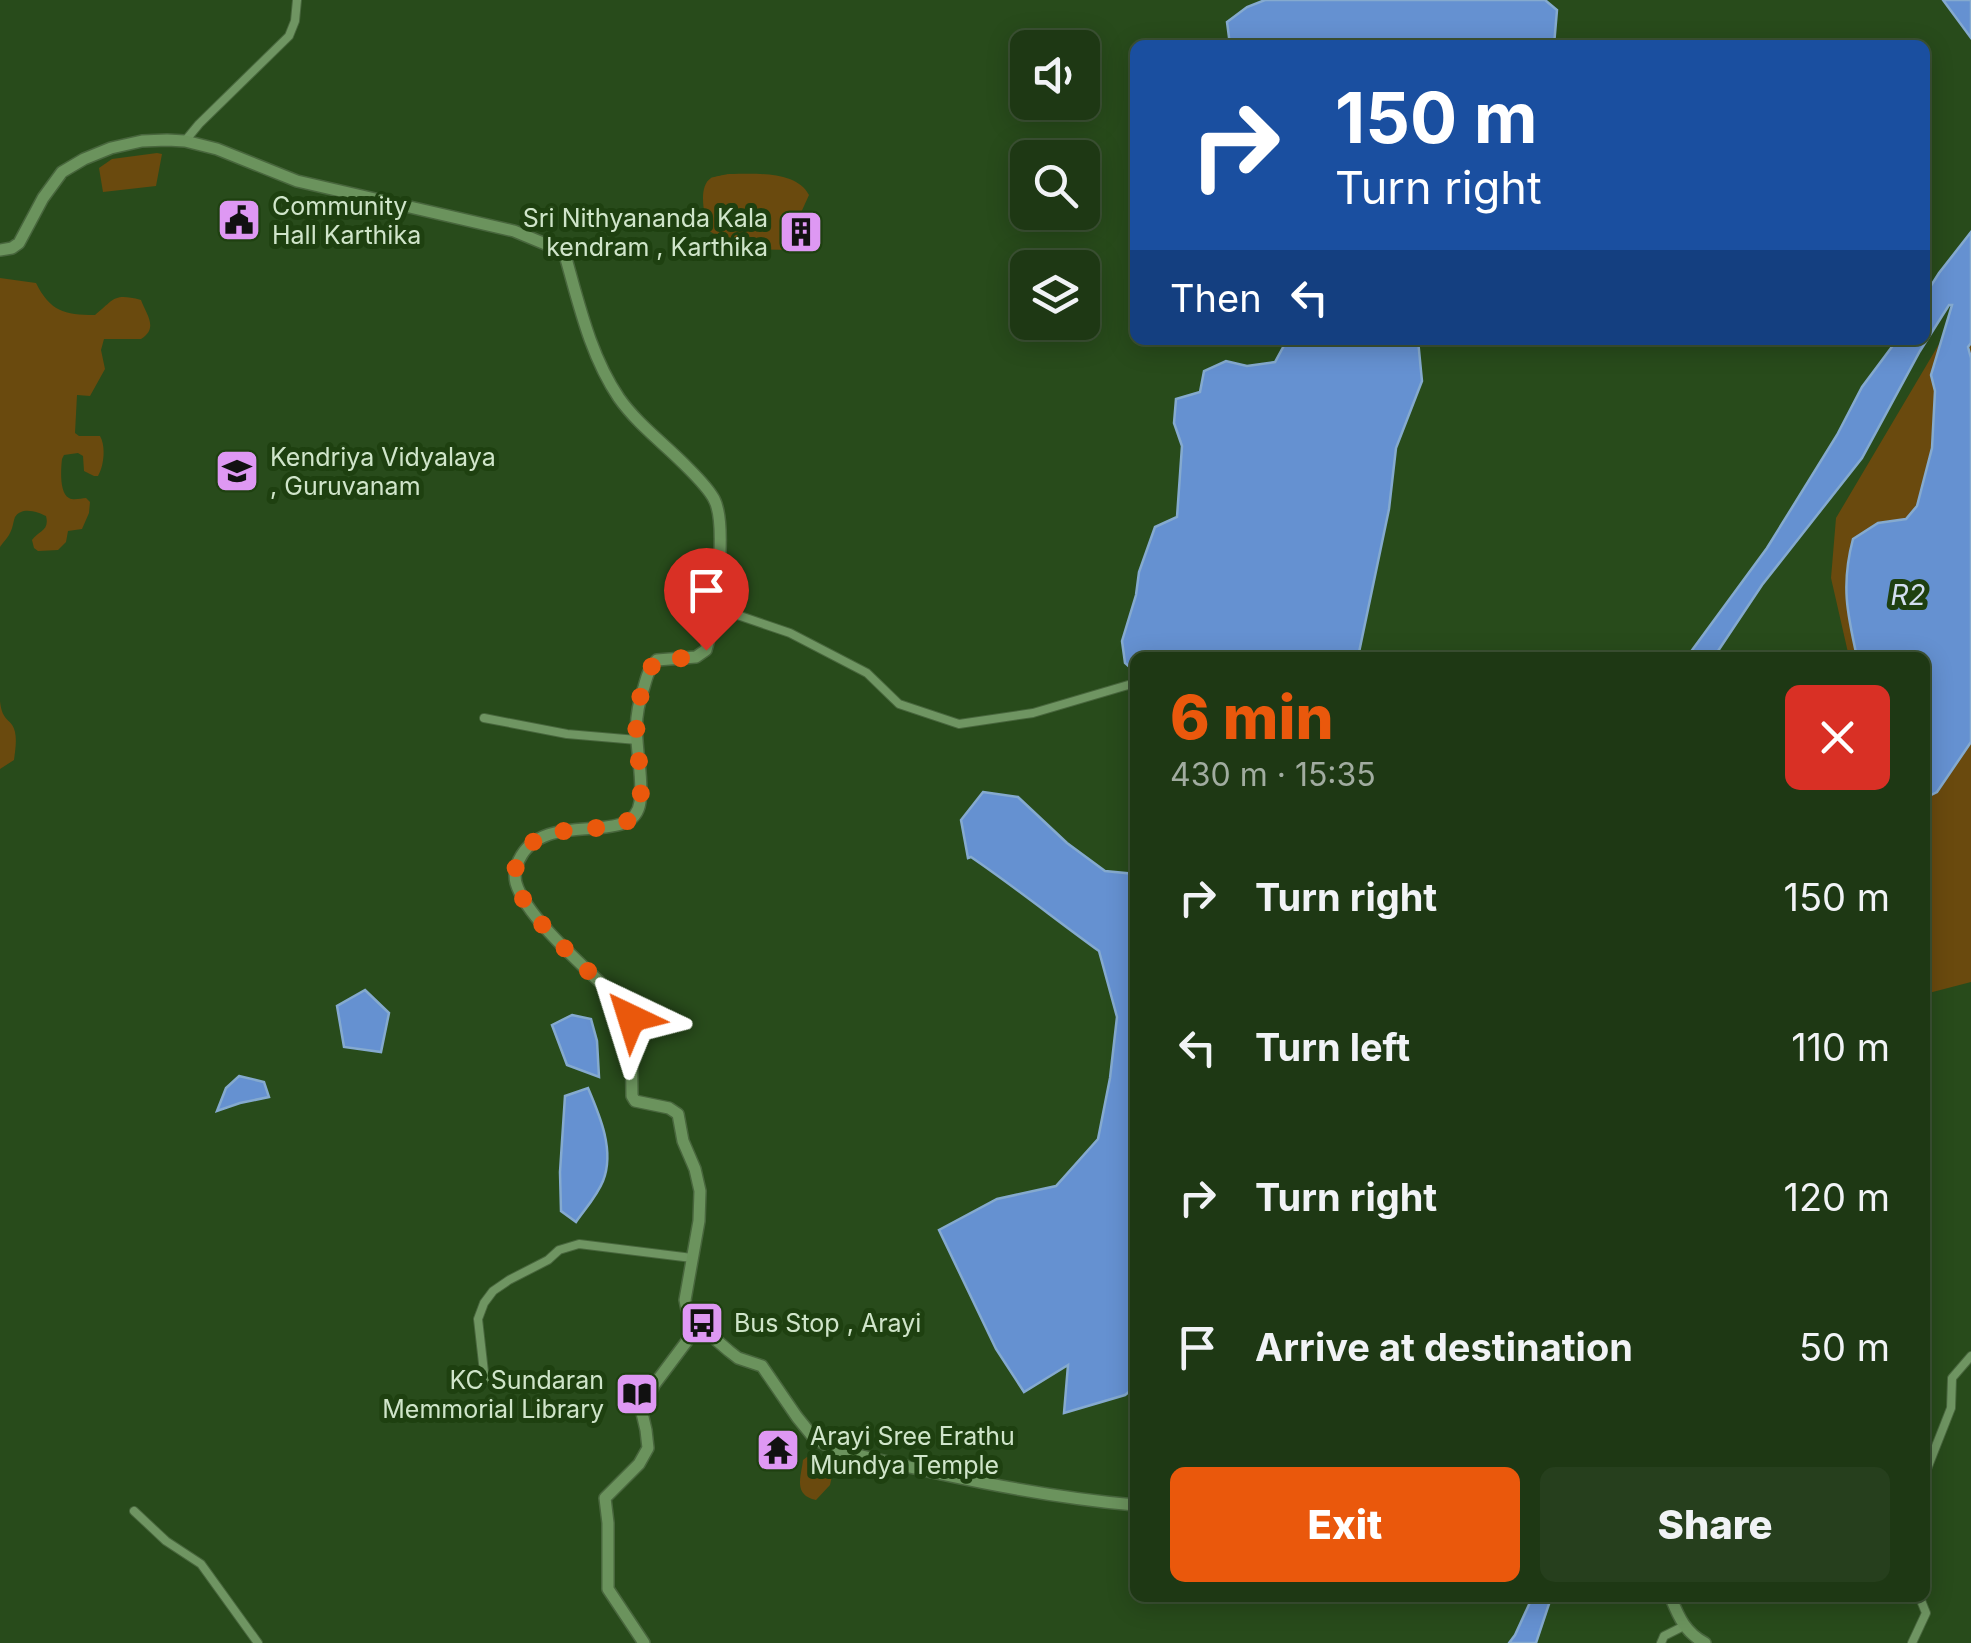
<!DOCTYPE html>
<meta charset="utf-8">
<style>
:root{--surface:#1e3814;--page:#263f1d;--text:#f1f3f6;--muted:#a1aca0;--line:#3c5234;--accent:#ea580c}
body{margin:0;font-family:Inter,sans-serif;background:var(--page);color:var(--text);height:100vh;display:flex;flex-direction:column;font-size:38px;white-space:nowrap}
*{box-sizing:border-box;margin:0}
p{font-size:32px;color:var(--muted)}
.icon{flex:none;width:55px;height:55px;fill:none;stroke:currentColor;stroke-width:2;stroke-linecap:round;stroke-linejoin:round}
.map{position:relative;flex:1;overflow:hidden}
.drawer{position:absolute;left:1130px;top:652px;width:800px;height:950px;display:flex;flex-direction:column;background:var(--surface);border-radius:15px;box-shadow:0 5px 25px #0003,0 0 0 2px var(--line)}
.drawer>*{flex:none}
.banner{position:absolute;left:1130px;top:40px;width:800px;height:305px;border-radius:15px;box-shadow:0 5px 25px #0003,0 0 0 2px var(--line);background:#1a4fa0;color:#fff;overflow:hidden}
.controls{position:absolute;left:1010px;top:30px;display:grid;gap:20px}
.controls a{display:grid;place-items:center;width:90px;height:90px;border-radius:15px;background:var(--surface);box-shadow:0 5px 25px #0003,0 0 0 2px var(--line);font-size:50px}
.pin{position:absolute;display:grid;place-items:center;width:85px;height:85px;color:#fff;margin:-102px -42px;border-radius:50% 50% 50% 0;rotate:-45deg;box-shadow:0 0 10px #0007}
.pin .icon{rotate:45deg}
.me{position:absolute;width:110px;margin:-55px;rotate:319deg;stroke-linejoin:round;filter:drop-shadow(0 0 8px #0008)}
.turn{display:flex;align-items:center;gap:35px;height:210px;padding:0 40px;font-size:45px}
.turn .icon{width:130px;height:130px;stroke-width:2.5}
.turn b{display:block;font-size:70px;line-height:85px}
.then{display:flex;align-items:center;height:95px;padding:0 40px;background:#0003;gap:20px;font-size:38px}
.round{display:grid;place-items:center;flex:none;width:105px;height:105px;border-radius:15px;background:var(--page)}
.head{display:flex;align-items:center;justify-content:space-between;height:170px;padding:0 40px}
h1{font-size:60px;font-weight:800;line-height:75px;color:var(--accent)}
.button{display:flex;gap:20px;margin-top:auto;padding:20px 40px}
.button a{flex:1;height:115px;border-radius:15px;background:var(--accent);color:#fff;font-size:40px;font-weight:800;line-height:115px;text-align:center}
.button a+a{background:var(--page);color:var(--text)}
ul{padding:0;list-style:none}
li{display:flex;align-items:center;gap:30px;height:150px;padding:0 40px}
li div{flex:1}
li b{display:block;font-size:38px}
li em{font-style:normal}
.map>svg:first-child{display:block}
.green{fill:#6a4a0e}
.water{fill:#6591d1;stroke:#85aacf;stroke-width:2.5}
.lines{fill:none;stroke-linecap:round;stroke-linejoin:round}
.street-casing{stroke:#48663d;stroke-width:10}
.secondary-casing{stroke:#48663d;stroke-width:14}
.street{stroke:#6f9562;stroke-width:8}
.secondary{stroke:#6b935d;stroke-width:11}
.route{stroke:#ea580c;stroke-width:18;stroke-dasharray:0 32.4}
.labels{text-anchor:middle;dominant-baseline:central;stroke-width:10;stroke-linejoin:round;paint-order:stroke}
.poi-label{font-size:25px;fill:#d0e5ca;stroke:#1e4010;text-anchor:start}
.water-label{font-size:28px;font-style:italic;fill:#d2def0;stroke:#1e4010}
</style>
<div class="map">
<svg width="1971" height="1643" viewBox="0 0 1971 1643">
<rect width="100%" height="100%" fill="#284b1b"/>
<g class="green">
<polygon points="157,153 162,154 156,186 103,192 99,168 112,159"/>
<path d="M 729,174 C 753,174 796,170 809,195 L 794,228 L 794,238 L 799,243 L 800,250 L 713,249 L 711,243 L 716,242 L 717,236 L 708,230 C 705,217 697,187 711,178 C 712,177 728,174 729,174 Z"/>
<path d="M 0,278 L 36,283 C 50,311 64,315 95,315 C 115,299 113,293 141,300 C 146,314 159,328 141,339 L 104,339 L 101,350 L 105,369 L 90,396 L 77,395 L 75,433 L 79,436 L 100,436 C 106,446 104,466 98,476 L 94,476 L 84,471 L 83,456 L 78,453 L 64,455 L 62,459 C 61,468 59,493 69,498 C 74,501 81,498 86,498 L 90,502 L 89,513 L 82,529 L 68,531 L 66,542 L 58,550 L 38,551 L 34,548 L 32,540 C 38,531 50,531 46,516 C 38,512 22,506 15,517 C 13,522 13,528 10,533 C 8,538 3,542 0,547 Z"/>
<polygon points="1971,290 1971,982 1925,994 1925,658 1849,657 1831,578 1836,518"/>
<path d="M 0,701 C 2,723 12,718 15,732 C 17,741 15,752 14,760 L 0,769 Z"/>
<path d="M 807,1457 L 818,1457 L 819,1461 L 825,1462 L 826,1471 L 832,1476 L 830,1485 L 816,1500 C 793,1495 801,1477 803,1460 Z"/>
</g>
<g class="water">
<polygon points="1265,0 1545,0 1557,10 1554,45 1230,45 1227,22 1247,7"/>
<polygon points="1943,0 1971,0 1971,38"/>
<path d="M 1971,232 L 1971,343 L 1968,347 L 1971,358 L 1971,742 L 1937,792 L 1925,798 L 1925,658 L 1857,657 C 1847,613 1841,584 1853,539 L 1878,523 L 1906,519 L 1917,506 L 1932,448 L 1935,391 L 1931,375 L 1952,305 L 1949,305 L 1920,351 L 1862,458 L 1762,585 L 1714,657 L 1687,657 L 1767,548 L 1837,435 L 1862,387 L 1897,340 L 1925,340 L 1925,295 L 1939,273 Z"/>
<polygon points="1287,340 1418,340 1422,381 1396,448 1389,509 1358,657 1135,658 1135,672 1125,663 1122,641 1136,595 1139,572 1155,527 1177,517 1182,446 1174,423 1176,399 1200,392 1204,371 1226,361 1247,366 1275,362"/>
<path d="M 983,792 L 1018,797 L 1067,843 L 1105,871 L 1135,874 L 1135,1387 L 1125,1395 L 1064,1413 L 1068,1365 L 1024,1392 L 996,1349 L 939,1230 L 997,1199 L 1056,1186 L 1098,1139 L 1110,1078 L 1117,1017 L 1099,951 C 1056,920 1015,887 971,857 L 968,858 L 961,820 Z"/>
<polygon points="365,990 389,1013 381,1052 344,1047 337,1006"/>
<polygon points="572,1015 591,1019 597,1041 599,1077 567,1065 552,1025"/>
<polygon points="239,1076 264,1082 269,1097 240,1103 217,1111 226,1088"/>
<path d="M 588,1088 C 600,1116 615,1151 603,1181 C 597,1196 585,1209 576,1222 L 561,1211 L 560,1172 L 565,1096 Z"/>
<polygon points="1532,1598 1551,1598 1536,1643 1509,1643 1515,1635"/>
</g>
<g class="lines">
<defs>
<g id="street">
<polyline points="185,141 199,124 289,36 295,21 297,0"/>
<polyline points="714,607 790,633 867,673 899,704 959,724 1033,713 1135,683"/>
<polyline points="484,718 567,734 637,740"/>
<polyline points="485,1381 478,1319 484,1303 493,1291 509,1280 548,1260 559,1250 579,1244 692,1258"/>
<polyline points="1925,1474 1951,1408 1952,1378 1971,1356"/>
<polyline points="134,1511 166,1541 201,1564 258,1643"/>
<polyline points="1661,1643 1664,1636 1684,1626"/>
<polyline points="1912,1643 1926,1613 1920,1598"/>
</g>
<g id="secondary">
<path d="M 0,250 L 12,248 L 19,243 L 43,198 L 62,172 L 84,159 L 111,148 L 142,141 L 167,140 L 185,141 L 217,149 L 297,181 L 514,231 L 555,248 L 565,255 C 579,304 590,355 619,398 C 638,425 666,445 689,469 C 697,477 708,488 714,499 C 728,525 715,619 706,650 L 696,657 L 657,660 C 649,668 647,676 644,687 C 638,704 635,722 637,740 C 638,760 643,782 640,802 C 634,850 544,806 519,860 C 515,868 514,875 516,883 C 527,921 599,979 628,1009 L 631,1018 L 632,1096 L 635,1101 L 669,1108 L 678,1114 L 683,1141 L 695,1169 L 700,1191 L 699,1221 L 685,1300 L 687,1310 L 694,1321 L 729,1351 L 738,1358 L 762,1366 L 797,1417 L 814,1438 L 833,1449 C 932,1473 1033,1496 1135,1505"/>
<path d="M 1671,1598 C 1679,1618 1686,1633 1705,1643"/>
<polyline points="644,1643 608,1589 608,1523 605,1498 639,1464 648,1448 646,1430 642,1413 654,1385 687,1341 694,1321"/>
</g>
</defs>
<use href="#street" class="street-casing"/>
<use href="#secondary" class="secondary-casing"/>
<use href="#street" class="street"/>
<use href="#secondary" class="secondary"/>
</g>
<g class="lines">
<path class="route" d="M 631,1018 L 628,1009 C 600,980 526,920 516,883 C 514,875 515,868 518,860 C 543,807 634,849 640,802 C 643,782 638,760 637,740 C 635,722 638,704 643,687 C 647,676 649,668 657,660 L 696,657 L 706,650"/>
</g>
<defs>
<symbol id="civic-square" viewBox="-11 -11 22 22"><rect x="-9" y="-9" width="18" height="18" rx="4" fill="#de98f3" stroke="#1e4010"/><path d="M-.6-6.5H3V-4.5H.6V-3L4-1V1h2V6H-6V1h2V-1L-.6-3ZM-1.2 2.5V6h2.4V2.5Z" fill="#111"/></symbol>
<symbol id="building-square" viewBox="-11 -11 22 22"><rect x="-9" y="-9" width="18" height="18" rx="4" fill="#de98f3" stroke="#1e4010"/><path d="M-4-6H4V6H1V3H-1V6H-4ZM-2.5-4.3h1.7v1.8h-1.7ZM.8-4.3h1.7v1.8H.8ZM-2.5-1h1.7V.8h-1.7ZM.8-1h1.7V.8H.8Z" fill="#111"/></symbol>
<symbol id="school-square" viewBox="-11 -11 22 22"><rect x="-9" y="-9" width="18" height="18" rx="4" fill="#de98f3" stroke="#1e4010"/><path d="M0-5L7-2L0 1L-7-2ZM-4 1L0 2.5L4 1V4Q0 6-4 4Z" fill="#111"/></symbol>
<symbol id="bus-square" viewBox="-11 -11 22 22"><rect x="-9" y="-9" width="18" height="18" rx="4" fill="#de98f3" stroke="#1e4010"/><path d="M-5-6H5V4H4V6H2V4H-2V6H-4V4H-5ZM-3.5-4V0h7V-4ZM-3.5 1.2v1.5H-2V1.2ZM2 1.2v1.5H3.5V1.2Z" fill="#111"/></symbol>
<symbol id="library-square" viewBox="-11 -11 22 22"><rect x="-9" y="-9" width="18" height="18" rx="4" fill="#de98f3" stroke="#1e4010"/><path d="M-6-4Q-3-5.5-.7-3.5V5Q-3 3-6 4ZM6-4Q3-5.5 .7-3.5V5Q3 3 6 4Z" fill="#111"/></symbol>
<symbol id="temple-square" viewBox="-11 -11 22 22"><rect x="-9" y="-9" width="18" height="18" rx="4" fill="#de98f3" stroke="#1e4010"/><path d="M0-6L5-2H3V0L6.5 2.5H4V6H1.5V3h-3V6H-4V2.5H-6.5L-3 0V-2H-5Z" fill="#111"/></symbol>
</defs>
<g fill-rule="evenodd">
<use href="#civic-square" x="214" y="195" width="50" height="50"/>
<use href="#building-square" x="776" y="207" width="50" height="50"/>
<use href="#school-square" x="212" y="446" width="50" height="50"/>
<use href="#bus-square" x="677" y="1298" width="50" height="50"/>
<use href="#library-square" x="612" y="1369" width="50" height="50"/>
<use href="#temple-square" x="753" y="1425" width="50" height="50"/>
</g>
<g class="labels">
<g class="poi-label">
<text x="272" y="206">Community<tspan x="272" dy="29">Hall Karthika</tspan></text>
<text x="768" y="218" text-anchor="end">Sri Nithyananda Kala<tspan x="768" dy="29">kendram , Karthika</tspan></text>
<text x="270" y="457">Kendriya Vidyalaya<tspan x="270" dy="29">, Guruvanam</tspan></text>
<text x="734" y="1323">Bus Stop , Arayi</text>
<text x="604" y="1380" text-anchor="end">KC Sundaran<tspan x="604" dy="29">Memmorial Library</tspan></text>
<text x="810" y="1436">Arayi Sree Erathu<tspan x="810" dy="29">Mundya Temple</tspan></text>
</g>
<g class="water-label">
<text x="1908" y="595">R2</text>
</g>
</g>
</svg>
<div class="controls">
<a><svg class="icon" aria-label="sound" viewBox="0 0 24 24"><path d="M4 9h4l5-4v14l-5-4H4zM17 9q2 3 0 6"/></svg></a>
<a><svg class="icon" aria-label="search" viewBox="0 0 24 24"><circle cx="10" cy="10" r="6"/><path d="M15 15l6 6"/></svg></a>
<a><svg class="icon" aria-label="layers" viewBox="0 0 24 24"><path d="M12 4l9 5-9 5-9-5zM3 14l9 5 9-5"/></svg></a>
</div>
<div class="pin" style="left:706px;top:650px;background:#d93025"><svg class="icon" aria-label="arrive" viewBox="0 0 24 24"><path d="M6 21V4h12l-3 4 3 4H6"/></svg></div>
<svg class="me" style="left:631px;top:1018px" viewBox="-20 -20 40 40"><path d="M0-17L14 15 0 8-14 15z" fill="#ea580c" stroke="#fff" stroke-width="4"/></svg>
<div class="banner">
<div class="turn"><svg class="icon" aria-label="right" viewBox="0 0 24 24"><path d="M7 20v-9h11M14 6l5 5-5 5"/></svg><div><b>150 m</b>Turn right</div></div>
<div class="then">Then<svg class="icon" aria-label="left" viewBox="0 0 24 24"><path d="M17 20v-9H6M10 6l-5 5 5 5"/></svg></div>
</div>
<section class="drawer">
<div class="head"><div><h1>6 min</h1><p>430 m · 15:35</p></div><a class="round" style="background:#d93025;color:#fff"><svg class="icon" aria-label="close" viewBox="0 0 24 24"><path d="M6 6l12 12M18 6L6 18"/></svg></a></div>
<ul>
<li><svg class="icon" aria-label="right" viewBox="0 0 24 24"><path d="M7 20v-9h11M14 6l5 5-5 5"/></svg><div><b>Turn right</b></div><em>150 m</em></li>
<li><svg class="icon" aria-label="left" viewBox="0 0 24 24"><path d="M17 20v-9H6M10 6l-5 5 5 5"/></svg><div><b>Turn left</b></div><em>110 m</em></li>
<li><svg class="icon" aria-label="right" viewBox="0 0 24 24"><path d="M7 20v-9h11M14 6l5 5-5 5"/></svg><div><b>Turn right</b></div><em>120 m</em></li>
<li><svg class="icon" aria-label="arrive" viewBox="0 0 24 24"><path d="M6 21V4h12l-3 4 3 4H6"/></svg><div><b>Arrive at destination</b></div><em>50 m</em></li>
</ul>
<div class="button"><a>Exit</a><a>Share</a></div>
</section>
</div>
